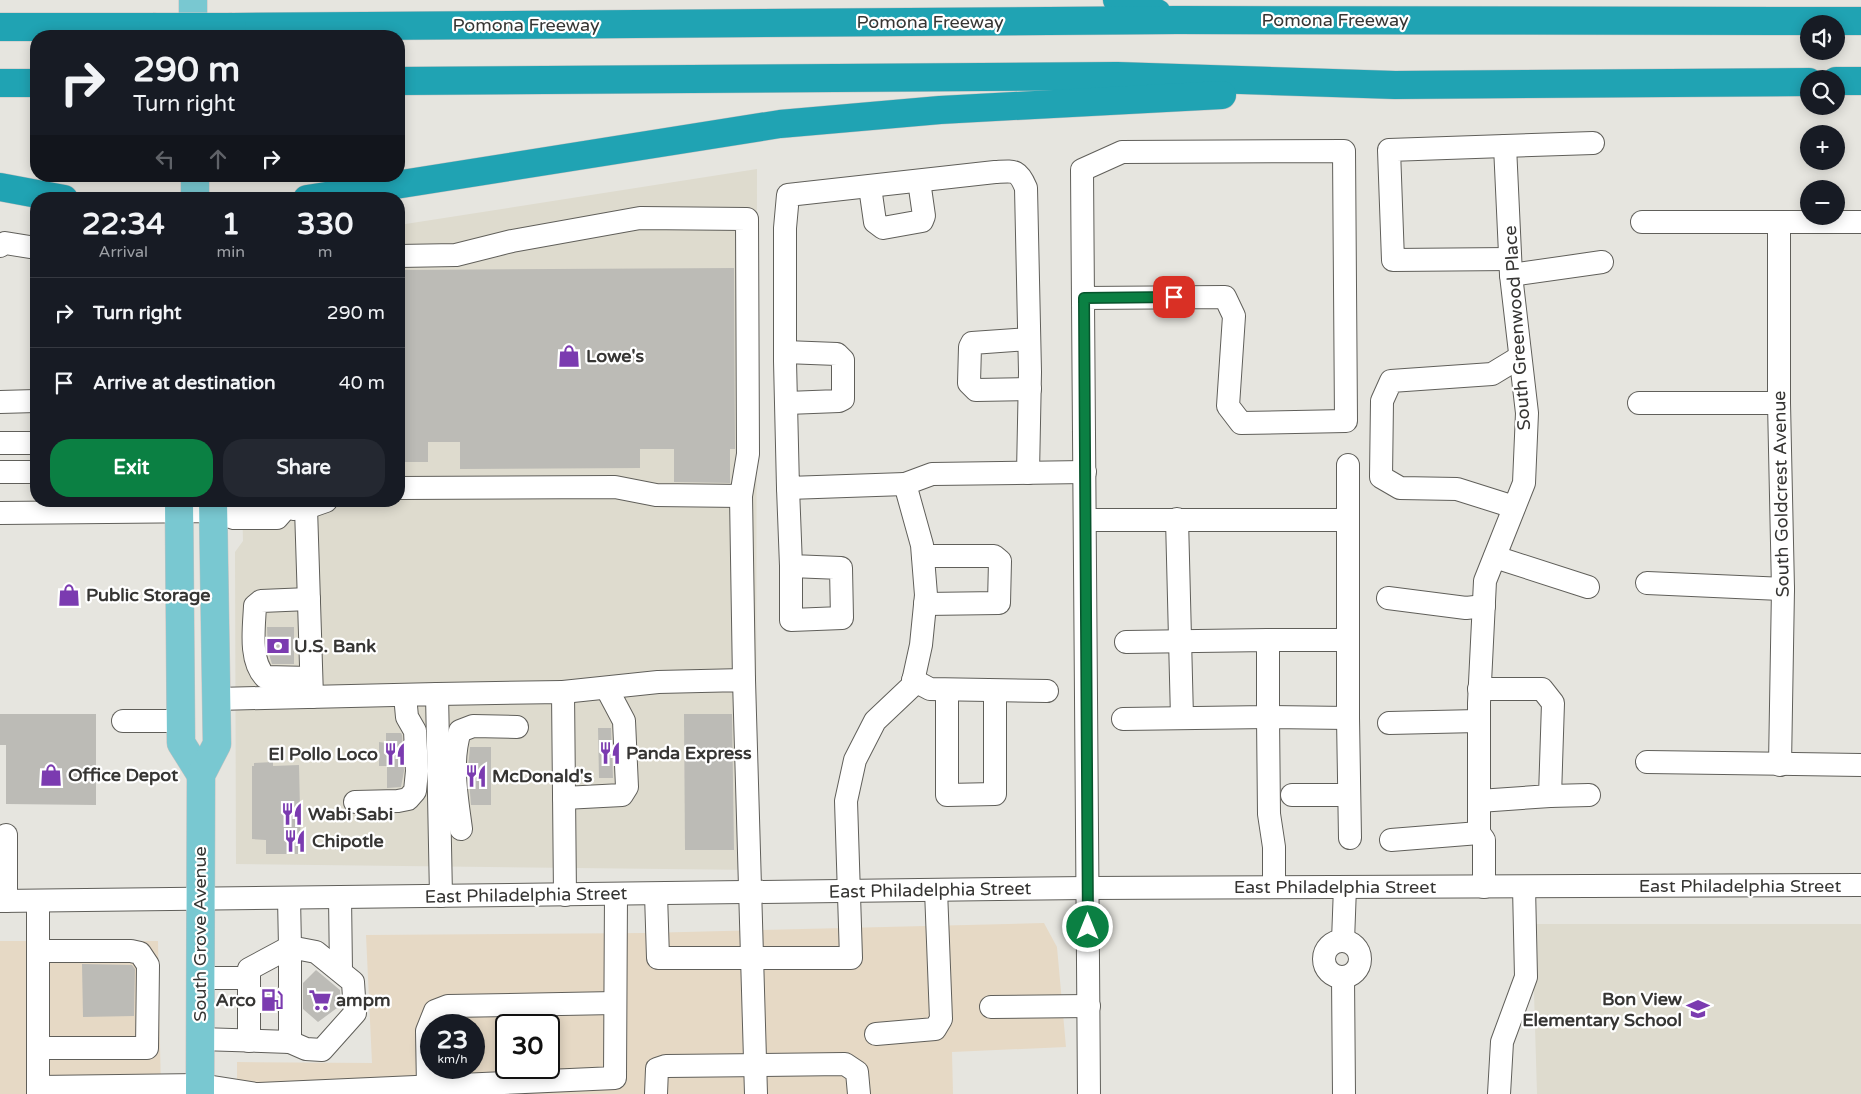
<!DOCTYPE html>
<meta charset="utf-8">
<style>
:root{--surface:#171b24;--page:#242831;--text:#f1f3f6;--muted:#9ea1a6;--line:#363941;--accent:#0b8043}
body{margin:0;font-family:"Varela Round",sans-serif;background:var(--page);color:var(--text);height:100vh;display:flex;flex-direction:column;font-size:19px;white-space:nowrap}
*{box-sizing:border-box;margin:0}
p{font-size:16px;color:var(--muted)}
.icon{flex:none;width:28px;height:28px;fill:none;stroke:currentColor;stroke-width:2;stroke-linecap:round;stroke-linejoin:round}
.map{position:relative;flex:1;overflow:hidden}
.sheet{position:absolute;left:30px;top:192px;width:375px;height:315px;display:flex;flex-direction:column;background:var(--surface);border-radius:20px;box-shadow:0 2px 12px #0003}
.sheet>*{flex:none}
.top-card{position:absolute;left:30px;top:30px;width:375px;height:152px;border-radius:20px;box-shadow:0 2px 12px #0003;background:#171b24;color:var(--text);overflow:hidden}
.fabs{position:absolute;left:1800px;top:15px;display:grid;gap:10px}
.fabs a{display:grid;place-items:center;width:45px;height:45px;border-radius:50%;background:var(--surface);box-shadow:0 2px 12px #0003;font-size:25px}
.speed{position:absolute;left:420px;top:1014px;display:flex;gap:10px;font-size:25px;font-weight:700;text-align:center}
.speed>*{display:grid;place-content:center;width:65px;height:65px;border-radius:50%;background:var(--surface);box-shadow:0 2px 12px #0003;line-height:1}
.speed small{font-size:12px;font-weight:400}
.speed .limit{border:2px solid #111;border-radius:8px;background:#fff;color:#111}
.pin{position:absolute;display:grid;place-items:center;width:42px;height:42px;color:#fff;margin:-21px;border-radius:10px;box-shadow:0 2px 8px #0006}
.me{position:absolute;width:55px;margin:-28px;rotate:0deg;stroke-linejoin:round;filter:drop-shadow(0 0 4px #0008)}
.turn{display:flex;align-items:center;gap:18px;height:105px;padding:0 20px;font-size:22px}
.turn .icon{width:65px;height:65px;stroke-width:2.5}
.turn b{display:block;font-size:35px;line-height:42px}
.lanes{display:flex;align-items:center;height:48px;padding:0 20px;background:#0003;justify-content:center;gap:25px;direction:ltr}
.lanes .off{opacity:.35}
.eta{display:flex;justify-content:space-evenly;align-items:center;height:85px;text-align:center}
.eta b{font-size:30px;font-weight:700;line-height:35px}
.primary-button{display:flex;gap:10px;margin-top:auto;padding:10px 20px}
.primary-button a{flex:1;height:58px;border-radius:20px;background:var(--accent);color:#fff;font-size:20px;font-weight:700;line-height:58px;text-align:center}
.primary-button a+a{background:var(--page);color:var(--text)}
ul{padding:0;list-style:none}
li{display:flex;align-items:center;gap:15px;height:70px;padding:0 20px;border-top:1px solid var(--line)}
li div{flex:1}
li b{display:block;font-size:19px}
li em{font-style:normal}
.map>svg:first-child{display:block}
.built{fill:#dedbce}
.industrial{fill:#e6d9c5;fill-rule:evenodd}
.building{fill:#bcbbb6}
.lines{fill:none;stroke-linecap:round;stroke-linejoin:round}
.minor-casing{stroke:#605f5a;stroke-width:24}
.major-casing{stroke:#c3c2c2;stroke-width:29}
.highway-casing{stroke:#c3c2c2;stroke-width:29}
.minor{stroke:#fff;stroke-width:22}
.major{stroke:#79c8d1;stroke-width:28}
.highway{stroke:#20a3b3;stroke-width:28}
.highway-bridge-casing{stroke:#c3c2c2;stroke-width:29;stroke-linecap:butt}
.highway-bridge{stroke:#20a3b3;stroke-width:28}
.route-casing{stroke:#07532c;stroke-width:12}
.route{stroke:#0b8043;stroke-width:9}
.labels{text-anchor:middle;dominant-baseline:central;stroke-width:4.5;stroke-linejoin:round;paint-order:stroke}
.street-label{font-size:18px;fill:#363533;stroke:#fff}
.poi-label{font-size:18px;font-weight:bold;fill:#363533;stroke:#fff;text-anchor:start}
</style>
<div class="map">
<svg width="1861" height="1094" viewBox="0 0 1861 1094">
<rect width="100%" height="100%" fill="#e6e5df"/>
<g class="built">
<polygon points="757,169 756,870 236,864 235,552 243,541 242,501 399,501 399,225"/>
<polygon points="1532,924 1861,924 1861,1094 1537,1094"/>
</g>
<g class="industrial">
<path d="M 1044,923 L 1057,947 L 1066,1047 L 952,1052 L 953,1094 L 237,1094 L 237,1062 L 372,1063 L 366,935 L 645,933 ZM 431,1025 L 474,1025 L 474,1068 L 431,1068 ZM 506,1025 L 549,1025 L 549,1068 L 506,1068 Z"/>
<polygon points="0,941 158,941 161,1094 0,1094"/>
</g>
<g class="building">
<polygon points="734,268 735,449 730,449 730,483 674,482 674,449 640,449 640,468 460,469 460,442 428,442 428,462 399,462 399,270"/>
<polygon points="267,627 294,627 294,664 272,664 268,651"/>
<polygon points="0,714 96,714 96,805 6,804 6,745 0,745"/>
<polygon points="684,714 732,714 734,850 685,850"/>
<polygon points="598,728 611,728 613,778 599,778"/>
<polygon points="386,733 401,733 402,735 404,771 401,787 387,788 387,766 379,766 379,742 386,743"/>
<polygon points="470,747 491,747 491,805 471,805 468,768"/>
<polygon points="273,762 273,766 299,765 301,854 266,854 266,840 252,839 252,766 254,766 254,763"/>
<polygon points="82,964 132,965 135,969 134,1016 83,1017"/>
<polygon points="316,970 340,990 341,1001 341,1005 318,1022 303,1009 303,983"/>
<rect x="262" y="989" width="15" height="21"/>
</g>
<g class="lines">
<defs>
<g id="minor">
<polyline points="870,187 875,222 883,228 922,221 924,216 919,181"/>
<polyline points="1642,222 1861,222"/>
<polyline points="1779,222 1779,403 1783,589 1780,765"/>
<polyline points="0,246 5,243 36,248"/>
<polyline points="399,256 456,255 512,241 640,218 747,219 748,454 741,496 744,680"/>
<polyline points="1510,259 1393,260 1389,150 1593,143"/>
<polyline points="1511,275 1602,262"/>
<polyline points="1084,298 1225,297 1234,316 1228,406 1241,423 1346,421 1344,151 1122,152 1082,170 1089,1094"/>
<polyline points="1029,339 972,343 970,347 969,383 976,390 1030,389"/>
<polyline points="785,352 837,354 843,360 843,399 839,401 787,403"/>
<polyline points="0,402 36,401"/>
<polyline points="1639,403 1779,403"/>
<polyline points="0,443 36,443"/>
<polyline points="0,472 36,472"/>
<path d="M 905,484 L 788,488 L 785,361 L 785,228 L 788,195 L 995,172 C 1014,171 1018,169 1026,188 L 1030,372 L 1028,473"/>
<polyline points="399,488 615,487 656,495 741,496"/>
<polyline points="788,488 791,566 841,568 842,618 791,620 791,566"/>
<polyline points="1514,507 1457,489 1400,488 1381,477 1382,401 1391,381 1492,374 1520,357"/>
<polyline points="306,508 312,697"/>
<polyline points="293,509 306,508 326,501"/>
<polyline points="213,511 235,502 277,502 284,510"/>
<polyline points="0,513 213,511 234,518 277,518 284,510 284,501"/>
<polyline points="1177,519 1182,718"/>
<polyline points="1085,520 1348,520"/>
<polyline points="923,556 994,556 1000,561 999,603 925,604"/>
<polyline points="1495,557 1588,587"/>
<polyline points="1647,583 1783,589"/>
<polyline points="1388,598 1466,608 1484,606"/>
<path d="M 309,599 L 261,601 L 255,606 C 254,628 249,660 265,677 L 311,678"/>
<polyline points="1268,640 1348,640"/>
<polyline points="913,680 930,689 1047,691"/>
<polyline points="947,690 947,795 995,794 995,691"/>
<polyline points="563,692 658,682 744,680 756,1094"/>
<polyline points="437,694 563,692 565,895"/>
<polyline points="217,699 437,694 441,896"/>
<polyline points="1348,718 1350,838"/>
<polyline points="1123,719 1268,717 1268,640 1126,642"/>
<polyline points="123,721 180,721"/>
<polyline points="1389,723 1478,721"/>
<polyline points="1647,762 1861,765"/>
<polyline points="1292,795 1349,795"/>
<polyline points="1550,796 1589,795"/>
<polyline points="564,798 622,795 627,787 624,721 607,689"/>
<polyline points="1479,801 1550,796 1553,703 1542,689 1479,689"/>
<polyline points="355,802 398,801 408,799 415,791 417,771 415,731 407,717 405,695"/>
<path d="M 461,829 C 457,798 450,762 460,731 L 473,726 L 517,727"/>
<polyline points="6,835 6,901"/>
<polyline points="1391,840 1479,833"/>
<polyline points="1274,887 1274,847 1269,814 1268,717 1348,718 1348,465"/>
<polyline points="1484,887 1484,840 1479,833 1479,703 1485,581 1524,483 1527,413 1511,275 1505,146"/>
<polyline points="656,894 658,958 851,958 846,801 855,760 875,721 912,686 921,645 926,595 922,545 905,484 932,474 1085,472"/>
<polyline points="340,897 341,971"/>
<polyline points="0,901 1088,888 1861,885"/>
<polyline points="38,901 38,1087"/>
<circle cx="1342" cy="959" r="18"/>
<polyline points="1343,941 1345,887"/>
<polyline points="38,951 131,951 140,953 148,965 147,1048 38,1048"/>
<polyline points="1343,977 1344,1094"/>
<polyline points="199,978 249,978"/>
<polyline points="991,1007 1089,1006"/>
<polyline points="876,1034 935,1029 941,1019 936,890"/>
<polyline points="200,1039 290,1042 306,1049 322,1050 355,1013 353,982 316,952 290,947 289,898"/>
<polyline points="249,1041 249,969 290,947 290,1042"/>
<polyline points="428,1087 427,1031 435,1011 448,1006 615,1003"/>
<polyline points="38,1094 38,1087 200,1085 256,1094"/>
<polyline points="259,1094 615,1078 616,894"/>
<polyline points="656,1094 657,1069 666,1066 845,1064 857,1072 859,1094"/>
<polyline points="1499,1094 1502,1042 1526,977 1524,887"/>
</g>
<g id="major">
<polyline points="193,0 193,36"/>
<polyline points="195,176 195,199"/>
<polyline points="179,501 181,743 201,775"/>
<polyline points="200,1094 201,775 217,744 213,501"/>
</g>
<g id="highway">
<polyline points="1117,0 1157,13"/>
<polyline points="0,27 153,27"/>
<polyline points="232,27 1177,20 1861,21"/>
<polyline points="399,81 1117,76 1395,85 1809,82"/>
<polyline points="1836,81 1861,81"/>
<polyline points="0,83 36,83"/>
<polyline points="0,187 64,199"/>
<polyline points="307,199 780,124 940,110 1222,95"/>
</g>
</defs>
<use href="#minor" class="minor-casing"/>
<use href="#major" class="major-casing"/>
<use href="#highway" class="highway-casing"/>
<use href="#minor" class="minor"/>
<use href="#major" class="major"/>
<use href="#highway" class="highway"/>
<defs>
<polyline id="highway-bridge" points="153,27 232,27"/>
</defs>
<use href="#highway-bridge" class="highway-bridge-casing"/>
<use href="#highway-bridge" class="highway-bridge"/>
</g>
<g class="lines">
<defs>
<polyline id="route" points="1088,927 1084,298 1174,297"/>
</defs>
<use href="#route" class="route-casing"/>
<use href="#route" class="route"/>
</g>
<defs>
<symbol id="shop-bare" viewBox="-9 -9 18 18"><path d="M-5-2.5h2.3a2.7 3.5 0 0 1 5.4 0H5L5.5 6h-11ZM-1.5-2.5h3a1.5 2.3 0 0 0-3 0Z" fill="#7b3bb0" stroke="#fff" stroke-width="2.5" paint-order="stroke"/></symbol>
<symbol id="bank-bare" viewBox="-9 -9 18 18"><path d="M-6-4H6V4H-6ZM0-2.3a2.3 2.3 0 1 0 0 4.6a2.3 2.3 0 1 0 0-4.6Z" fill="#7b3bb0" stroke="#fff" stroke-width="2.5" paint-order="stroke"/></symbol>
<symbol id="restaurant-bare" viewBox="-9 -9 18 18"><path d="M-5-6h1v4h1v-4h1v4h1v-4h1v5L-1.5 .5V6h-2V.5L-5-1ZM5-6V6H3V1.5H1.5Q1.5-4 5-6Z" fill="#7b3bb0" stroke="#fff" stroke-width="2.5" paint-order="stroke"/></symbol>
<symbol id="fuel-bare" viewBox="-9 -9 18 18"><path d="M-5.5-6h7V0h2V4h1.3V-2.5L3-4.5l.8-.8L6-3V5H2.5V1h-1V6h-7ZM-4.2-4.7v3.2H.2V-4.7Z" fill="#7b3bb0" stroke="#fff" stroke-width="2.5" paint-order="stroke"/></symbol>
<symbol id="supermarket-bare" viewBox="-9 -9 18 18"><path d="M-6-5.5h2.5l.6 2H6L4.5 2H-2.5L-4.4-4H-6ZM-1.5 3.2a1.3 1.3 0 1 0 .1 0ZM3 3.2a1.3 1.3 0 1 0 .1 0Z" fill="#7b3bb0" stroke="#fff" stroke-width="2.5" paint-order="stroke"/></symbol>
<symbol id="school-bare" viewBox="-9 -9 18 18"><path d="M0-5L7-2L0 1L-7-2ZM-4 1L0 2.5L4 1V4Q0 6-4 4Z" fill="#7b3bb0" stroke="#fff" stroke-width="2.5" paint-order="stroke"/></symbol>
</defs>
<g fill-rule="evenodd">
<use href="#shop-bare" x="553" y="340" width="32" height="32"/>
<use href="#shop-bare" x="53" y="579" width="32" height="32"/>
<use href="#bank-bare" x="262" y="630" width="32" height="32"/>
<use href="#restaurant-bare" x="594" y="737" width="32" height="32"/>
<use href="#restaurant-bare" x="379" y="738" width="32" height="32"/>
<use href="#shop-bare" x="35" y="759" width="32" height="32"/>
<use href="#restaurant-bare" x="460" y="760" width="32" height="32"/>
<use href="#restaurant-bare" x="276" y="798" width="32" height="32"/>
<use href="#restaurant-bare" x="279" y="825" width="32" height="32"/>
<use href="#fuel-bare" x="256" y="984" width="32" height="32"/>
<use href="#supermarket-bare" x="304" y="984" width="32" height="32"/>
<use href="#school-bare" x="1682" y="993" width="32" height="32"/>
</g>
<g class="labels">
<g class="street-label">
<text x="1335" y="20">Pomona Freeway</text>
<text x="930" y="22">Pomona Freeway</text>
<text x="526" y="25">Pomona Freeway</text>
<text transform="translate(1517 328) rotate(-94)">South Greenwood Place</text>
<text transform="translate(1781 494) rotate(-91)">South Goldcrest Avenue</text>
<text x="1740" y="886">East Philadelphia Street</text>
<text x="1335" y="887">East Philadelphia Street</text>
<text transform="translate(930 890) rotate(-1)">East Philadelphia Street</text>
<text transform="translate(526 895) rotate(-1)">East Philadelphia Street</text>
<text transform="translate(200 934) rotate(-90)">South Grove Avenue</text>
</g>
<g class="poi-label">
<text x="586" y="356">Lowe's</text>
<text x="86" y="595">Public Storage</text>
<text x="294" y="646">U.S. Bank</text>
<text x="626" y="753">Panda Express</text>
<text x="378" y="754" text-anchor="end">El Pollo Loco</text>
<text x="68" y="775">Office Depot</text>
<text x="492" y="776">McDonald's</text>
<text x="308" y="814">Wabi Sabi</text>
<text x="312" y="841">Chipotle</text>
<text x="1682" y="999" text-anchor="end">Bon View<tspan x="1682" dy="21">Elementary School</tspan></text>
<text x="256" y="1000" text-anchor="end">Arco</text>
<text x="336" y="1000">ampm</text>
</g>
</g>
</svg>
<div class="fabs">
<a><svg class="icon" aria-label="sound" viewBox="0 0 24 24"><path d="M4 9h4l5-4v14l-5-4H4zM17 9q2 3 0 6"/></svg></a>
<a><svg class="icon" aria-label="search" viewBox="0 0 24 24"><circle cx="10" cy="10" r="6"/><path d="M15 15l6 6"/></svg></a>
<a>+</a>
<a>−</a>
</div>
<div class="speed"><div>23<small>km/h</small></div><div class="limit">30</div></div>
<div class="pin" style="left:1174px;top:297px;background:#d93025"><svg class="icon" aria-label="arrive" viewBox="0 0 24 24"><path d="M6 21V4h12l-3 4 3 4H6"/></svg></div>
<svg class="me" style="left:1088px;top:927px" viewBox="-20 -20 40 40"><circle r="17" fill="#0b8043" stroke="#fff" stroke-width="3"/><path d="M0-11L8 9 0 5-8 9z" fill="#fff"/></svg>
<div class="top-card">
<div class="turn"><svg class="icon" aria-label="right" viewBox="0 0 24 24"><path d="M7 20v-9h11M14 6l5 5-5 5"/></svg><div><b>290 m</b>Turn right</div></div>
<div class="lanes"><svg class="icon off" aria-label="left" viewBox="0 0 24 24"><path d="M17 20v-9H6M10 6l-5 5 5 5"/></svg><svg class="icon off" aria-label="ahead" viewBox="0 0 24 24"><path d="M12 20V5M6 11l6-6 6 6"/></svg><svg class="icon" aria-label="right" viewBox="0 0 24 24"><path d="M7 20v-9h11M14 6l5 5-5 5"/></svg></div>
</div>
<section class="sheet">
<div class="eta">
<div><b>22:34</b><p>Arrival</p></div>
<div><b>1</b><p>min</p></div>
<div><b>330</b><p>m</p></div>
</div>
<ul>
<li><svg class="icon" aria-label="right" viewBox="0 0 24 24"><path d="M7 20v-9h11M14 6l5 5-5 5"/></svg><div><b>Turn right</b></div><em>290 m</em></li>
<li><svg class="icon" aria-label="arrive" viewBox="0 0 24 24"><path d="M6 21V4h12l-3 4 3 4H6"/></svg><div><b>Arrive at destination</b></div><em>40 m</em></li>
</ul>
<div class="primary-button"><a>Exit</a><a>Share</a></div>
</section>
</div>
